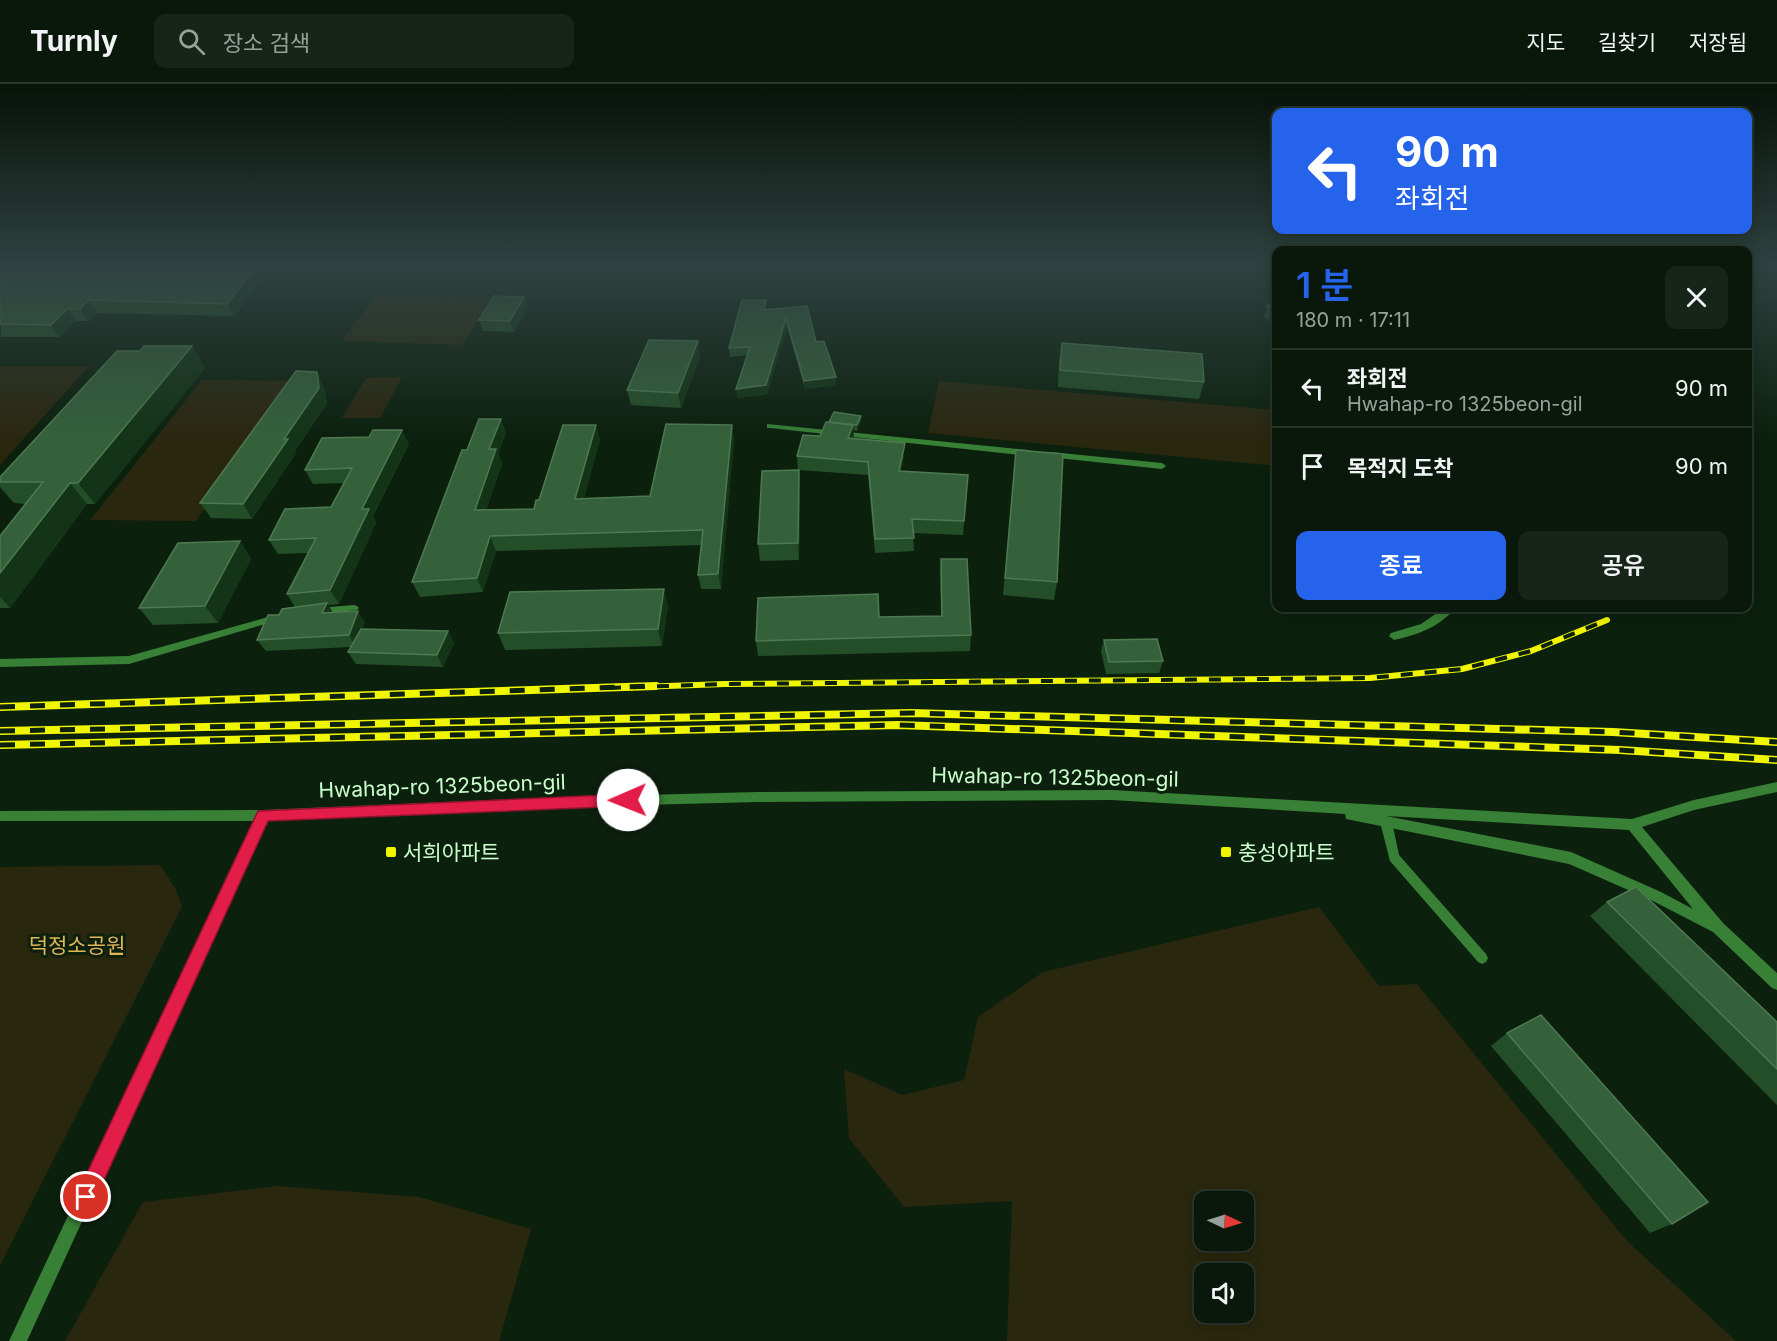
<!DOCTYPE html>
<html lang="ko">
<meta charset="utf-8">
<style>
:root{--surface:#09180a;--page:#172518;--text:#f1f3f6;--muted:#99a09c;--line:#29372b;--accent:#2563eb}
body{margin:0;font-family:Inter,"Noto Sans KR",sans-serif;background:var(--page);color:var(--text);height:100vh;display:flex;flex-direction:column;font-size:22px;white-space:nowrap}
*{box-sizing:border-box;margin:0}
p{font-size:20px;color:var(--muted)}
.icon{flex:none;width:33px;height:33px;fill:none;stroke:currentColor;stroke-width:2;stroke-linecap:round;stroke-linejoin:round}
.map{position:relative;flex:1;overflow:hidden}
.drawer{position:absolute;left:1272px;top:162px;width:480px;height:366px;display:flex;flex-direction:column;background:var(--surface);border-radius:12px;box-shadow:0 3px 15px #0003,0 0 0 2px var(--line)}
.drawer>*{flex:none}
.top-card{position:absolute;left:1272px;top:24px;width:480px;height:126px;border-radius:12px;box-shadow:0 3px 15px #0003,0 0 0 2px var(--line);background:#2563eb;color:#fff;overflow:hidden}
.needle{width:39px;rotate:94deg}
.tools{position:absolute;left:1194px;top:1107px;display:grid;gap:12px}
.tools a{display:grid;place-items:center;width:60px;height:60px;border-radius:12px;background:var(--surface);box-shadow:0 3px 15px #0003,0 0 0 2px var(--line);font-size:30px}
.pin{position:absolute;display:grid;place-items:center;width:51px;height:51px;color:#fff;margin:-26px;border:3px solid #fff;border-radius:50%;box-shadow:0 2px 6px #0007}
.me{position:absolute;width:66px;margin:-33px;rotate:269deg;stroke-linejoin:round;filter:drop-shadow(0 0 4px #0008)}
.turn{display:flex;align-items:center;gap:21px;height:126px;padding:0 24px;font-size:27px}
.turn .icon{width:78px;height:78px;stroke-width:2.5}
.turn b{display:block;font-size:42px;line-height:51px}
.round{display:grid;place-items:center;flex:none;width:63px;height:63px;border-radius:12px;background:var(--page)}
.overview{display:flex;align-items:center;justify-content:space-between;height:102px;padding:0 24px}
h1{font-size:36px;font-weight:600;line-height:45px;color:var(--accent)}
.action{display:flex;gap:12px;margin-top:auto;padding:12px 24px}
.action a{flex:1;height:69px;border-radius:12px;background:var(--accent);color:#fff;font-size:24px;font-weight:600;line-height:69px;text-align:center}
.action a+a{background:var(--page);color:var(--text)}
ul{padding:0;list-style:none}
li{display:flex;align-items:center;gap:18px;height:78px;padding:0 24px;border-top:2px solid var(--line)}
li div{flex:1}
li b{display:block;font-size:22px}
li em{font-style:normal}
header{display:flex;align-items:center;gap:36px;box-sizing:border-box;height:84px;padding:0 30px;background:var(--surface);border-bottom:2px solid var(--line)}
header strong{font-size:28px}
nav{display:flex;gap:33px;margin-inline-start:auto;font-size:21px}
.search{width:420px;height:54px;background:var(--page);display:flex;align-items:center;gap:15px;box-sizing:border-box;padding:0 21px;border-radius:12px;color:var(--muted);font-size:22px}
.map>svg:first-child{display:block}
.green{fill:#2a270f;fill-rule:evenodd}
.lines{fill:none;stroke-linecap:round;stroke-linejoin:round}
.lane{fill:#388035;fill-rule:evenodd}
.street{fill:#388035;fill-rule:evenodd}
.rail-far1-casing{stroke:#f0f500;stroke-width:6}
.rail-casing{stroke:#f0f500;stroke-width:8}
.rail-far1{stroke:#0c200e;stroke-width:4;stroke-dasharray:12;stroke-linecap:butt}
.rail{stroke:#0c200e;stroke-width:5;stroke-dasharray:15;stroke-linecap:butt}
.wall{fill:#244e28}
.shaded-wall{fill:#133416}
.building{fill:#35613a;stroke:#4d7a51;stroke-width:1.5}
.route{fill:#e11d48;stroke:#92132f;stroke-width:1.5}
.poi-dot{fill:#f0f500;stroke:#0c200e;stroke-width:2}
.labels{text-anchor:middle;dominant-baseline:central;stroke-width:6;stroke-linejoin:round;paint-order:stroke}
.street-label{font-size:21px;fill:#caffcc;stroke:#0c200e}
.poi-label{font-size:21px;fill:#caffcc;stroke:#0c200e;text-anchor:start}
.park-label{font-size:21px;fill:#e2b453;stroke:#0c200e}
</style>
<header>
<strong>Turnly</strong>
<div class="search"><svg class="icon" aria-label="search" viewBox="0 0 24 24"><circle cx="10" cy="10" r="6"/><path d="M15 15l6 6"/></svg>장소 검색</div>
<nav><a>지도</a><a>길찾기</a><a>저장됨</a></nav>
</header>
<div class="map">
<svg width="1777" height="1257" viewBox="0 0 1777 1257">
<rect width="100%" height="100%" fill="#0c200e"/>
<g class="green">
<polygon points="376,211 491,214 463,261 342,257"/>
<polygon points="0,282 89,282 0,381"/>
<polygon points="402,293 380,334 342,334 366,294"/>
<polygon points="202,296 293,297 196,437 90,436"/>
<polygon points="939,297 1276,326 1276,382 928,349"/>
<polygon points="160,781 175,804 182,823 0,1181 0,783"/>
<path d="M 1319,823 L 1379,902 L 1417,900 L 1627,1157 L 1736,1257 L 1007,1257 L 1012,1117 L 904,1123 L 849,1054 L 844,985 L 902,1011 L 964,996 L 978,933 L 1043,888 ZM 1204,1118 L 1244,1118 L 1244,1156 L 1204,1156 ZM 1204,1190 L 1244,1190 L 1244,1228 L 1204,1228 Z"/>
<polygon points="277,1102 419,1113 531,1145 499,1257 65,1257 143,1118"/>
</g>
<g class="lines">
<g class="lane">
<polygon points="767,340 1029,366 1033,369 1029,372 770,344 767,344"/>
<polygon points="1051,368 1162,379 1166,382 1162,385 1048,373 1047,371"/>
<polygon points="354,521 357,522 359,524 357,526 318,530 313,527 318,524"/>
<path d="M 1444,524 L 1455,524 C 1440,543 1417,551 1394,556 L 1389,552 L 1391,549 L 1421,540 Z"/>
<polygon points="279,530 282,531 284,533 282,535 129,580 0,583 0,575 129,572"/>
<polygon points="1386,733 1390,735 1392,738 1399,771 1486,870 1488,874 1486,878 1482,880 1478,878 1390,777 1380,738 1382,735"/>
</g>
<path class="street" d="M 1777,698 L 1777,708 L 1694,726 L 1642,743 L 1724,840 L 1777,889 L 1777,906 L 1772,904 L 1713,848 L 1651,816 L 1569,780 L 1351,736 L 1346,735 L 1345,730 L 1112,716 L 758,718 L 563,723 L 267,736 L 27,1257 L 9,1257 L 254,737 L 0,737 L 0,727 L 263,726 L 563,713 L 758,708 L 1112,706 L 1632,735 L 1694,716 ZM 1386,732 L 1629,746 L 1693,825 L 1661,808 L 1571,768 Z"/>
<defs>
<polyline id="rail-far1" points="609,604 725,600 1370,594 1462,585 1531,567 1607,536"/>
<g id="rail">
<polyline points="0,623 656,602"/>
<polyline points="0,647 911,629 1613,648 1777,658"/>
<polyline points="0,661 898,641 1620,666 1777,676"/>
</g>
</defs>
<use href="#rail-far1" class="rail-far1-casing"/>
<use href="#rail" class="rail-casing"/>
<use href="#rail-far1" class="rail-far1"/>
<use href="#rail" class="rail"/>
</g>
<g class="wall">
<polygon points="0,180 273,180 234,232 97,229 88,237 76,237 59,253 1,253"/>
<polygon points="524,213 527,224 514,248 483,247 479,236"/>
<polygon points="1276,218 1276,244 1264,233 1267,222"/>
<polygon points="807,222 816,258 836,301 805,305 787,243 767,310 737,314 747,271 730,273 729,264 767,225"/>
<polygon points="1062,259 1204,298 1199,315 1058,303 1059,276"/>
<polygon points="192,262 205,284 95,420 87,420 10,524 0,524 0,452 26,420 14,419 0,403 0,393 140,267"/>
<polygon points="700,272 681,324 631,321 627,306"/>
<polygon points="324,303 327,319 295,367 296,369 252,435 211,434 200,419"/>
<polygon points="861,332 861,338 857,347 853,346 854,354 904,372 901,388 968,391 963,451 913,449 914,467 875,469 868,391 799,386 800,403 799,476 760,477 758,460 798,386 797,372 820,352 830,339"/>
<polygon points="501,335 506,349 498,370 502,380 486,426 534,425 539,416 600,355 584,414 650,412 734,355 721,505 701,505 698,491 701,461 496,467 483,508 420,513 412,498"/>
<polygon points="409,360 373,432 376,439 339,520 328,521 332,528 365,538 362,545 448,547 454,559 443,583 356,580 348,568 351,563 266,567 257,556 279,531 295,523 287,510 308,469 278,470 269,456 331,423 344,399 313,400 305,386"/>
<polygon points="1016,366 1057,498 1054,516 1003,511"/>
<polygon points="240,457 251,475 218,539 153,541 139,524"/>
<polygon points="941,475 971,551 970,567 758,572 756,557 879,533 941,532 940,490"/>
<polygon points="668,522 662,562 505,566 498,549"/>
<polygon points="1104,556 1163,577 1159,589 1106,590 1101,567"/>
<polygon points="1607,818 1777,938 1777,1021 1590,832"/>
<polygon points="1507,949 1672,1140 1650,1149 1491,962"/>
</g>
<g class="shaded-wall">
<polygon points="258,180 273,180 234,232 227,220"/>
<polygon points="524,213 527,224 514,248 510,237"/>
<polygon points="88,216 97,229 88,237 80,225"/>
<polygon points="67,225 76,237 59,253 51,241"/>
<polygon points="786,234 787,243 767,310 737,314 736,305"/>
<polygon points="698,257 700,272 681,324 678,309"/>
<polygon points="192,262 205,284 95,420 78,399"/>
<polygon points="317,288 324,303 327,319 295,367 296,369 252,435 243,420"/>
<polygon points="836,293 836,301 805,305 804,297"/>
<polygon points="861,332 861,338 857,347 857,341"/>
<polygon points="501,335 506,349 498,370 502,380 481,441 475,426 489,365"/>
<polygon points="596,341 600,355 580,429 575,415"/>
<polygon points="732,341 734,355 721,505 718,490"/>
<polygon points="853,341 854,355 848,354"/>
<polygon points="402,346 409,360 373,432 376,439 339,520 330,506 362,425"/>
<polygon points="905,359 904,372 899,401 899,387"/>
<polygon points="799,386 800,403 799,476 798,459"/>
<polygon points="70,399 87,420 10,524 0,513 0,489"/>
<polygon points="490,452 496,467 483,508 477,494"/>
<polygon points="240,457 251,475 218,539 205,522"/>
<polygon points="664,505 668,522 662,562 658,545"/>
<polygon points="327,519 334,530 322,529"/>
<polygon points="358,527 365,538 356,563 349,551"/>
<polygon points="448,547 454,559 443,583 437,571"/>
</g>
<g class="building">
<polygon points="0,180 258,180 227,220 88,216 80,225 67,225 51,241 0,240 0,232 3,229 0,229"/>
<polygon points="494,212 524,213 510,237 479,236"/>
<polygon points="742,216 766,216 764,226 807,222 816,258 824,257 836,293 804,297 786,234 766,301 736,305 750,263 729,264"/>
<polygon points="1276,218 1276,229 1267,222"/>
<polygon points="649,256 698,257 678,309 627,306"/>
<polygon points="1062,259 1202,270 1204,298 1060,286"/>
<polygon points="144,262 192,262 78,399 70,399 0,489 0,452 43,398 0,398 0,393 117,267 140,267"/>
<polygon points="296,287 317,288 319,304 284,355 288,355 243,420 200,419"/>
<polygon points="834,328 861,332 857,341 829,338"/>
<polygon points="479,335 501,335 489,365 496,365 475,426 534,425 536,416 539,416 563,341 596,341 575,415 650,412 666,340 732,341 718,490 698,491 703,446 490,452 477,494 412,498 462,366 467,366"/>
<polygon points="826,338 853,341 848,354 905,359 899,387 968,391 964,437 912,435 914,454 875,455 868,378 797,372 803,351 820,352"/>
<polygon points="373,346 402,346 362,425 369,425 330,506 287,510 316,454 269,456 285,425 331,423 352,384 305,386 322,354 369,353"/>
<polygon points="1016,366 1063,370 1057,498 1005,494"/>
<polygon points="799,386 798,459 758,460 762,387"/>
<polygon points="240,457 205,522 139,524 178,459"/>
<polygon points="941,475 967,475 971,551 756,557 758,514 878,510 879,533 942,532"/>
<polygon points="664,505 658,545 498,549 510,508"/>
<polygon points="327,519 322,529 358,527 349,551 257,556 268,531 279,531 282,525"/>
<polygon points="361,545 448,547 437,571 348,568"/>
<polygon points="1157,555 1163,577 1109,578 1104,556"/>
<polygon points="1636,803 1777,938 1777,985 1607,818"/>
<polygon points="1541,931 1708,1118 1672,1140 1507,949"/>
</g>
<linearGradient id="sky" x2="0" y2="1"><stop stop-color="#071208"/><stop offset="0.51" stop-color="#2e4241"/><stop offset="1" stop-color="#2e4241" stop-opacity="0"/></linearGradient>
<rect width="1777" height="356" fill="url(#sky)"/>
<polygon class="route" points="628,710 633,712 635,716 633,721 628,722 268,737 93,1120 86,1122 79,1120 77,1113 79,1106 258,727"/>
<g class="poi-dot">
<rect x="385" y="762" width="12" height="12" rx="3"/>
<rect x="1220" y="762" width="12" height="12" rx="3"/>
</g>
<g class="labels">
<g class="street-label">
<text transform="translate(1055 693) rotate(1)">Hwahap-ro 1325beon-gil</text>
<text transform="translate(442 702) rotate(-2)">Hwahap-ro 1325beon-gil</text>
</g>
<g class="poi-label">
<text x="403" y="768">서희아파트</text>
<text x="1238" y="768">충성아파트</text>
</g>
<g class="park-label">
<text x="77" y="861">덕정소공원</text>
</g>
</g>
</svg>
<div class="tools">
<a><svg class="needle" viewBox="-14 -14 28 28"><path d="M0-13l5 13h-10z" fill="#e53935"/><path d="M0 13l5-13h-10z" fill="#99a09c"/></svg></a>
<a><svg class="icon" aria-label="sound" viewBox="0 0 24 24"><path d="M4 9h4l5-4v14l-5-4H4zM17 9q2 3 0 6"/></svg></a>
</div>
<div class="pin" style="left:86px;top:1113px;background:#d93025"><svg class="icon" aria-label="arrive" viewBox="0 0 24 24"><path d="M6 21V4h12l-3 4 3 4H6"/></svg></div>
<svg class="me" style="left:628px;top:716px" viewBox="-20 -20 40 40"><circle r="19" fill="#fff"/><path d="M0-13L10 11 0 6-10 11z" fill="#e11d48"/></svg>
<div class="top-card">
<div class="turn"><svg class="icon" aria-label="left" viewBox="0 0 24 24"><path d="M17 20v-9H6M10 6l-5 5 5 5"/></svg><div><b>90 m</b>좌회전</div></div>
</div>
<section class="drawer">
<div class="overview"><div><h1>1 분</h1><p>180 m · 17:11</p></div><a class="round"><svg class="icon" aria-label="close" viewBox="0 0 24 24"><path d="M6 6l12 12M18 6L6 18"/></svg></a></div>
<ul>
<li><svg class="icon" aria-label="left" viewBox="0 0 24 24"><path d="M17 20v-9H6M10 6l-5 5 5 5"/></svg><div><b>좌회전</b><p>Hwahap-ro 1325beon-gil</p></div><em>90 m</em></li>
<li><svg class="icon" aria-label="arrive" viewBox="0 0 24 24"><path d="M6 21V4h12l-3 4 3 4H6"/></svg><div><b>목적지 도착</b></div><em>90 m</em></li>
</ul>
<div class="action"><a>종료</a><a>공유</a></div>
</section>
</div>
